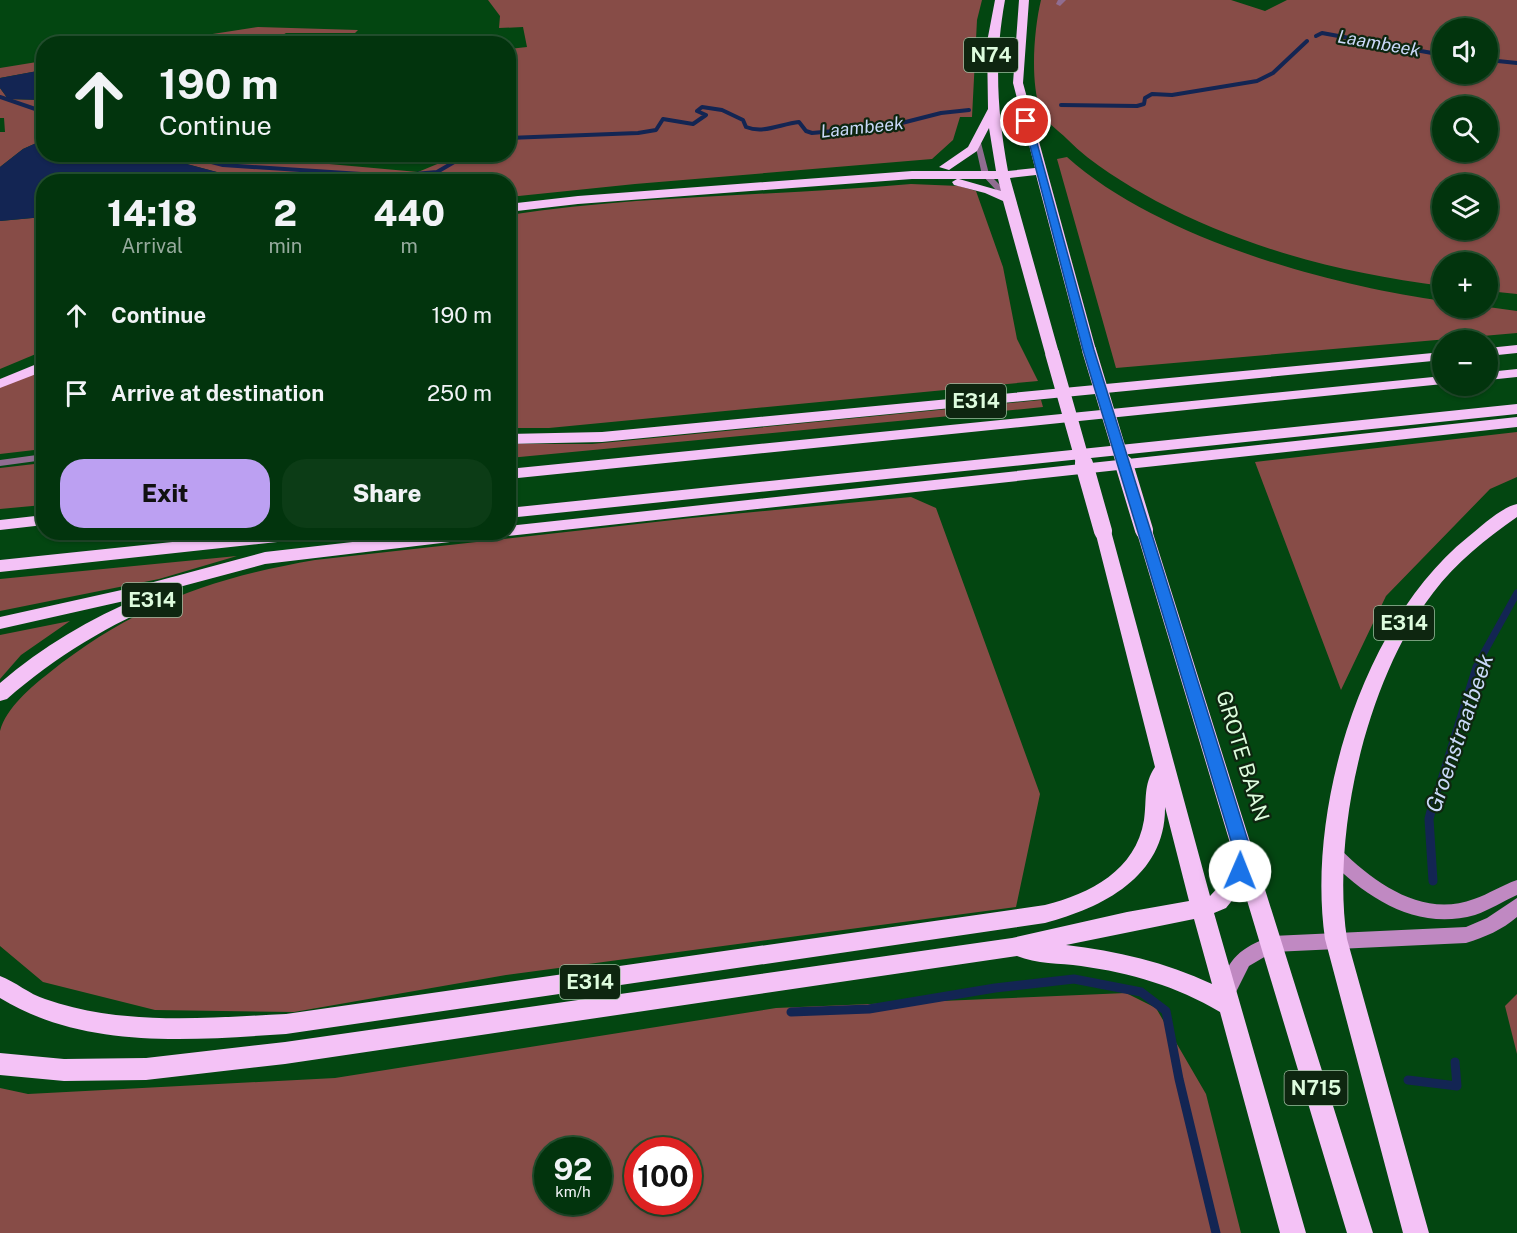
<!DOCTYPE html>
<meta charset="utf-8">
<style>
:root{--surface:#02340d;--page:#0c3c16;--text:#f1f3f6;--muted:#96aa9d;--line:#234f2e;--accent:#bca0f2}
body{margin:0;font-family:"Public Sans",sans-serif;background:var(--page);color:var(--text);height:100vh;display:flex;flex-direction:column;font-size:22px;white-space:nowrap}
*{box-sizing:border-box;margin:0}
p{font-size:20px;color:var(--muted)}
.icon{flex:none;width:33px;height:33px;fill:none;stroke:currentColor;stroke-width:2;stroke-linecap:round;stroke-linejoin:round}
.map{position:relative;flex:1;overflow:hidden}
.drawer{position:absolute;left:36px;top:174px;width:480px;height:366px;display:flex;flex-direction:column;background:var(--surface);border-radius:24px;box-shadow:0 2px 4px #0004,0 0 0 2px var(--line)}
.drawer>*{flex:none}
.hud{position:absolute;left:36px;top:36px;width:480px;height:126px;border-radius:24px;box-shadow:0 2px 4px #0004,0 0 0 2px var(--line);background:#02340d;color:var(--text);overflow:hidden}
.fabs{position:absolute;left:1432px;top:18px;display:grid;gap:12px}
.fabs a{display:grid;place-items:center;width:66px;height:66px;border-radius:50%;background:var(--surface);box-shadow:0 2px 4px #0004,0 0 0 2px var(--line);font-size:30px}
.speed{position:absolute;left:534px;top:1137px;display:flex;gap:12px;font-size:30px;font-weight:700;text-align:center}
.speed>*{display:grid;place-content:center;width:78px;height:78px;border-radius:50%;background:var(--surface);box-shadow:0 2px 4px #0004,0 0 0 2px var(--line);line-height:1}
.speed small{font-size:15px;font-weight:400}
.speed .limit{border:9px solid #d22;background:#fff;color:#111}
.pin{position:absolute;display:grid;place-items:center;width:51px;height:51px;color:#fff;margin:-26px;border:3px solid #fff;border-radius:50%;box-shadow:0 2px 6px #0007}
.me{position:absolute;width:66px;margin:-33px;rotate:1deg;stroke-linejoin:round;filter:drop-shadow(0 0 4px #0008)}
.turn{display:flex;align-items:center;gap:21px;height:126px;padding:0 24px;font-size:27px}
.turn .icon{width:78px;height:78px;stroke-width:2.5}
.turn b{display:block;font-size:42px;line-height:51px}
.eta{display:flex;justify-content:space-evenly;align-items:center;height:102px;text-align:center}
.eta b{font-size:36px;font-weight:800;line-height:42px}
.primary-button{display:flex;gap:12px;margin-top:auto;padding:12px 24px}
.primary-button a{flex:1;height:69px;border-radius:24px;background:var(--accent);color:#111;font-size:24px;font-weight:800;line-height:69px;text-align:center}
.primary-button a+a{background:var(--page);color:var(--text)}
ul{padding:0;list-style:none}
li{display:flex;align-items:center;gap:18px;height:78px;padding:0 24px}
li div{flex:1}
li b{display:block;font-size:22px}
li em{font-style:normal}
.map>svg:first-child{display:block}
.green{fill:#874c47;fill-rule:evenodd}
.water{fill:#132553}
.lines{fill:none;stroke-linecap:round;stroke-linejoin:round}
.stream-far2{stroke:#132553;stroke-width:4}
.stream-far1{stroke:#132553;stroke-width:7}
.stream{stroke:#132553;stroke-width:9}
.lane{fill:#906d91;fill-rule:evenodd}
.street{fill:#906d91;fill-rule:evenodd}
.secondary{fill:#c089c2;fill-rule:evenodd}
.highway{fill:#f4c2f6;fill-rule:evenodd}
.highway-bridge-far1{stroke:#f4c2f6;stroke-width:14}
.highway-bridge{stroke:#f4c2f6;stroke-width:18}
.route{fill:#1a73e8;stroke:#114b97;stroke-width:1.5}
.labels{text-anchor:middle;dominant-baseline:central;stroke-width:4.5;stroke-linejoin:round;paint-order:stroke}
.far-water-label{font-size:18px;font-style:italic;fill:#cad9f9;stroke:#0e2610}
.shield{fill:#0e2610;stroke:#9fbca0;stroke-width:1.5}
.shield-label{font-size:20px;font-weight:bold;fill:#ddfcdd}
.street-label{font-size:21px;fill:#ddfcdd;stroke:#0e2610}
.water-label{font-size:22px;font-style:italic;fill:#cad9f9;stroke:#0e2610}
</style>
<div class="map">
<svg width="1517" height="1233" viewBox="0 0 1517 1233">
<rect width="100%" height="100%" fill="#034611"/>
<g class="green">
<polygon points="488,0 982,0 977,20 972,117 960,117 953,140 932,159 635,184 509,197 508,182 235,181 228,175 153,155 216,155 269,163 281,161 286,155 306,155 307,162 418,172 459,155 508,154 509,49 527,47 523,27 499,28 500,16"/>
<path d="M 1041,0 L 1231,0 L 1265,11 L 1287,0 L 1517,0 L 1517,294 L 1488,291 L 1488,262 L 1443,262 L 1443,286 C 1342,273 1247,249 1156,201 C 1124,183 1093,165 1067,139 C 1058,130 1044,121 1040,109 C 1030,80 1034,29 1041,0 ZM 1443,28 L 1488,28 L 1488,74 L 1443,74 ZM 1443,106 L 1488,106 L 1488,152 L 1443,152 ZM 1443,184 L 1488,184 L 1488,230 L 1443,230 Z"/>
<polygon points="258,27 358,30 355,33 286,33 281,36 306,43 222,43 229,38 195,43 148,44"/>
<polygon points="43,61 43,70 0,78 0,68"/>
<polygon points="0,88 8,99 43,100 43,140 23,149 0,167 0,132 5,132 4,118 0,118"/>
<path d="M 1067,157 C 1156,237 1326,285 1443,301 L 1443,308 L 1488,307 L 1517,311 L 1517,333 L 1116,368 L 1057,159 Z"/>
<path d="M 911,184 L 959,186 L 976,191 L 1003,267 L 1017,339 L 1038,381 L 549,428 L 509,428 L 509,215 C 642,195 777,196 911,184 Z"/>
<polygon points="43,217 43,351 0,369 0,221"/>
<polygon points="43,368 43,449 0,454 0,387"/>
<polygon points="1041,400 1043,407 1024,409 509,458 509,444 592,444"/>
<polygon points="1517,432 1517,477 1490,489 1386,596 1341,690 1255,462"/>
<polygon points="43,463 43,505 0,509 0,468"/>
<path d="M 911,497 L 936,508 L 1040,794 L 1016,907 L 506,975 L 294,1012 L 155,1010 L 43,982 L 0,946 C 0,892 0,839 0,786 C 0,770 0,747 0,731 C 6,708 31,687 49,673 C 133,606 211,578 315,560 L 691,518 Z"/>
<polygon points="237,556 159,579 0,611 0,579"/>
<polygon points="70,621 21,655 0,679 0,635"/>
<path d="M 1126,993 L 1156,1008 L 1206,1094 L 1241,1233 L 0,1233 L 0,1088 L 28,1094 L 335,1078 L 776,1008 ZM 548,1150 L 598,1150 L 598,1202 L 548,1202 ZM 638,1150 L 688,1150 L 688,1202 L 638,1202 Z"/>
<polygon points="1517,994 1517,1054 1505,1006"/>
</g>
<g class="water">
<polygon points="43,70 43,100 8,99 0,88 0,78"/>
<polygon points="43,140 44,154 153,155 228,175 235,181 44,182 43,217 0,221 0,167 23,149"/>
</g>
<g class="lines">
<g class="stream-far2">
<polyline points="1316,36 1322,33 1443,55"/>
<polyline points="1488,60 1517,63"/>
<polyline points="0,97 44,112"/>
<polyline points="1061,105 1137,106 1144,104 1145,98 1152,94 1172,95 1257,81 1273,73 1307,41"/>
<path d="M 508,138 L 638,133 L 656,130 L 663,119 L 693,124 L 706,115 L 697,111 L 702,107 L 722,110 L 743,120 L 746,127 C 764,134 780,124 799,122 L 806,131 L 812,133 L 890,126 L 941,113 L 969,110"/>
<polyline points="181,154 223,165 392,176 437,172 468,154"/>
</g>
<polyline class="stream-far1" points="1434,802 1476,667 1517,593"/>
<g class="stream">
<polyline points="1433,881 1429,819 1434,800"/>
<polyline points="791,1012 869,1009 995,988 1074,979 1141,992 1166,1011 1179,1079 1216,1233"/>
<polyline points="1408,1080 1457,1086 1455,1062"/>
</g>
<g class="lane">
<polygon points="977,137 980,139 989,174 1013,198 1013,202 1007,202 982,175 974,139"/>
<polygon points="44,454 44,460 0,466 0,460"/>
</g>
<polygon class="street" points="1058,0 1066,0 1060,6 1056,4"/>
<g class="secondary">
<path d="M 1335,848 L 1341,850 C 1376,884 1423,918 1474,899 C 1489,894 1502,885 1517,880 L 1517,895 C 1503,901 1490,910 1475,915 C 1417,931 1368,899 1329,860 L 1326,855 L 1329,850 Z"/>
<path d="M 1517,898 L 1517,917 C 1502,930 1485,937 1466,943 L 1273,952 L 1249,966 L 1234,996 L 1227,998 L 1220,996 L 1217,990 C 1230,958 1239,948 1272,936 L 1466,927 L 1487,918 Z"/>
</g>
<g class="highway">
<path d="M 995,0 L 1005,0 C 994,61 997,110 1008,171 L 1035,168 L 1013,83 L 1019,0 L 1029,0 L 1023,83 L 1096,350 L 1094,353 L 1089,354 L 1082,350 L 1036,175 L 1010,178 L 1059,353 L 1052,357 L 1045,353 L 1003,201 L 985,193 L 954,185 L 952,182 L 957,179 L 912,179 L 578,204 L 508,212 L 508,204 L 578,196 L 912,171 L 996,171 L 989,128 L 977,151 L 949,170 L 939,167 L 968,147 L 988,109 L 987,42 ZM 959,179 L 998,179 L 1001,191 Z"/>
<polygon points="1517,345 1517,353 1488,356 1488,348"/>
<polygon points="1443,352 1443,360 602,442 508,444 508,434 602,432"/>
<polygon points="44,361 44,371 0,388 0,379"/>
<polygon points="1517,369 1517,377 1488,380 1488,372"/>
<polygon points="1443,376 1443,384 508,479 508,469"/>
<polygon points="1517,404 1517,414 508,518 508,508"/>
<polygon points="1517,417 1517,427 508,536 501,532 508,532 508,526"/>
<path d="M 1517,504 L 1517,517 C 1486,539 1456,562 1433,593 C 1367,678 1331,833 1347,939 L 1429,1233 L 1403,1233 L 1325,939 C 1306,808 1363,621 1468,537 C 1482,526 1500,508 1517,504 Z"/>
<polygon points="44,515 44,525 0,530 0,520"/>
<path d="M 1144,525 L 1152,530 L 1373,1233 L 1347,1233 L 1243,887 L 1226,908 L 1214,913 L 1306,1233 L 1280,1233 L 1220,1012 C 1176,986 1131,973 1081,966 C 1060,963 1036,964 1017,956 L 285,1064 L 146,1080 L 64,1081 L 0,1075 L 0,1053 L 64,1059 L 146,1058 L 285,1042 L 1012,938 L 1127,912 L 1189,901 L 1165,807 C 1166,876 1103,908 1045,923 L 286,1034 C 190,1040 85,1050 0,998 L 0,976 C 16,982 29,994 45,999 C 122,1026 206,1018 286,1014 L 1045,905 C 1090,894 1136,870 1144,820 C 1147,799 1143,785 1155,767 L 1095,531 L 1103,526 L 1111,531 L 1210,896 L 1224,881 L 1233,853 L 1136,530 ZM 1194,919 L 1212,984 C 1165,962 1117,951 1066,945 Z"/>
<polygon points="267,532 332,532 324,537 0,572 0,560"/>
<path d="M 440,532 L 500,532 L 492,537 L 265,564 L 168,590 L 173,595 L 170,599 C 110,624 56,656 7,699 L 0,701 L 0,683 C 42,647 90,618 142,597 L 0,629 L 0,617 L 135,587 L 265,552 Z"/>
</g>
<g class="highway-bridge-far1">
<polyline points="1089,350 1124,466"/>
<polyline points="1052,353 1084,466"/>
</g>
<g class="highway-bridge">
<polyline points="1084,464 1103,531"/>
<polyline points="1124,464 1144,530"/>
</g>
</g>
<polygon class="route" points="1023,119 1031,121 1094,350 1252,854 1245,876 1234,876 1231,871 1235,854 1083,350"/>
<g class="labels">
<g class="far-water-label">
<text transform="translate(1379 43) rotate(10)">Laambeek</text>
<text transform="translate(862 127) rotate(-6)">Laambeek</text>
</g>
<g class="shield">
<rect x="964" y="38" width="54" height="34" rx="4.5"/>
<rect x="946" y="384" width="60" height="34" rx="4.5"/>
<rect x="122" y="583" width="60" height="34" rx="4.5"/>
<rect x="1374" y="606" width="60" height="34" rx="4.5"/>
<rect x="560" y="965" width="60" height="34" rx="4.5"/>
<rect x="1284.5" y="1071" width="63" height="34" rx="4.5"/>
</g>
<g class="shield-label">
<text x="991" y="55">N74</text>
<text x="976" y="401">E314</text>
<text x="152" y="600">E314</text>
<text x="1404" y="623">E314</text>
<text x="590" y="982">E314</text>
<text x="1316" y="1088">N715</text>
</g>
<g class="street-label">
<text transform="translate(1243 756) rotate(73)">GROTE BAAN</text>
</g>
<g class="water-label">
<text transform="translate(1459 733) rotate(-71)">Groenstraatbeek</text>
</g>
</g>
</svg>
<div class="fabs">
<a><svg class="icon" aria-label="sound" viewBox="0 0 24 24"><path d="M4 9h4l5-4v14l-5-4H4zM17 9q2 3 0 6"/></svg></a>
<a><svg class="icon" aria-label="search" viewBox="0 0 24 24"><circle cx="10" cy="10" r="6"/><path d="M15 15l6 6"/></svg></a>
<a><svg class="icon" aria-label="layers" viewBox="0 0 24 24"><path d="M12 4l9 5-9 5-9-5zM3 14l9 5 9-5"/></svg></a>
<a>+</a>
<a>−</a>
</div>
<div class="speed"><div>92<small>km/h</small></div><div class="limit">100</div></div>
<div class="pin" style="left:1026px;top:121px;background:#d93025"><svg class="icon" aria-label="arrive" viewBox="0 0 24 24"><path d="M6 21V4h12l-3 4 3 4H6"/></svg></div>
<svg class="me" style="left:1240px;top:871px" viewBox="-20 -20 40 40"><circle r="19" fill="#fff"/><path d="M0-13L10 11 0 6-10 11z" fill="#1a73e8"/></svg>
<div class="hud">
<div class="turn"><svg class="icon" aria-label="ahead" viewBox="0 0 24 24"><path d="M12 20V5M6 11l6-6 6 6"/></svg><div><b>190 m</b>Continue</div></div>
</div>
<section class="drawer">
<div class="eta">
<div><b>14:18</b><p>Arrival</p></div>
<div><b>2</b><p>min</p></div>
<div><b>440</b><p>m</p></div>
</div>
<ul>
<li><svg class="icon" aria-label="ahead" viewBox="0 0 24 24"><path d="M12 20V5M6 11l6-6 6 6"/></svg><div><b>Continue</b></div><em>190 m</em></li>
<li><svg class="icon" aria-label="arrive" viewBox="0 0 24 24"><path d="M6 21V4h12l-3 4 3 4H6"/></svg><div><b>Arrive at destination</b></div><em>250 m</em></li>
</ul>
<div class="primary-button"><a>Exit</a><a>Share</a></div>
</section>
</div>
